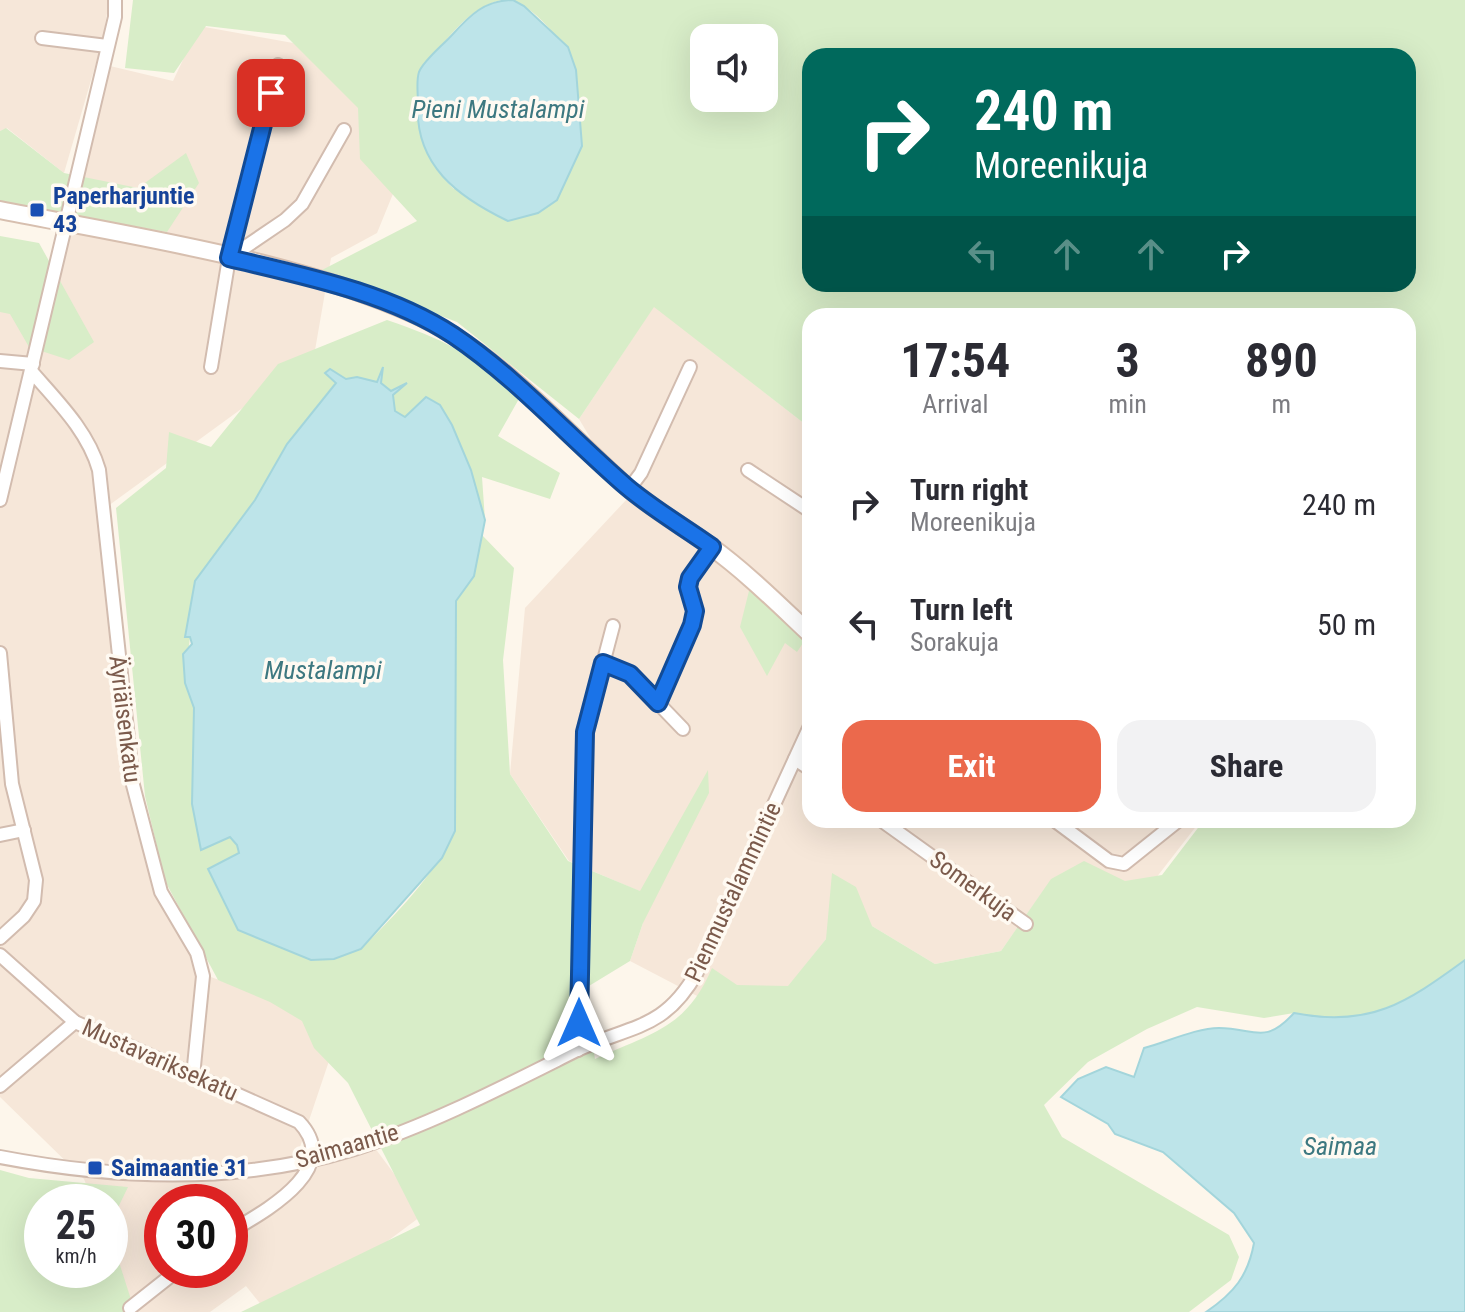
<!DOCTYPE html>
<meta charset="utf-8">
<style>
:root{--surface:#fff;--page:#f2f2f3;--text:#2b2b33;--muted:#7c7c81;--accent:#eb694c}
body{margin:0;font-family:"Roboto Condensed",sans-serif;background:var(--page);color:var(--text);height:100vh;display:flex;flex-direction:column;font-size:30px;white-space:nowrap}
*{box-sizing:border-box;margin:0}
p{font-size:26px;color:var(--muted)}
.icon{flex:none;width:44px;height:44px;fill:none;stroke:currentColor;stroke-width:2;stroke-linecap:round;stroke-linejoin:round}
.map{position:relative;flex:1;overflow:hidden}
.drawer{position:absolute;left:802px;top:308px;width:614px;height:520px;display:flex;flex-direction:column;background:var(--surface);border-radius:24px;box-shadow:0 8px 32px #0002}
.drawer>*{flex:none}
.top-card{position:absolute;left:802px;top:48px;width:614px;height:244px;border-radius:24px;box-shadow:0 8px 32px #0002;background:#00695c;color:#fff;overflow:hidden}
.tools{position:absolute;left:690px;top:24px;display:grid;gap:16px}
.tools a{display:grid;place-items:center;width:88px;height:88px;border-radius:16px;background:var(--surface);box-shadow:0 8px 32px #0002;font-size:40px}
.speed{position:absolute;left:24px;top:1184px;display:flex;gap:16px;font-size:40px;font-weight:700;text-align:center}
.speed>*{display:grid;place-content:center;width:104px;height:104px;border-radius:50%;background:var(--surface);box-shadow:0 8px 32px #0002;line-height:1}
.speed small{font-size:20px;font-weight:400}
.speed .limit{border:12px solid #d22;background:#fff;color:#111}
.pin{position:absolute;display:grid;place-items:center;width:68px;height:68px;color:#fff;margin:-34px;border-radius:16px;box-shadow:0 4px 12px #0006}
.me{position:absolute;width:88px;margin:-44px;rotate:0deg;stroke-linejoin:round;filter:drop-shadow(0 0 6px #0008)}
.turn{display:flex;align-items:center;gap:28px;height:168px;padding:0 40px;font-size:36px}
.turn .icon{width:104px;height:104px;stroke-width:2.5}
.turn b{display:block;font-size:56px;line-height:68px}
.lanes{display:flex;align-items:center;height:76px;padding:0 40px;background:#0003;justify-content:center;gap:40px;direction:ltr}
.lanes .off{opacity:.35}
.eta{display:flex;justify-content:space-evenly;align-items:center;height:136px;text-align:center}
.eta b{font-size:48px;font-weight:700;line-height:56px}
.button{display:flex;gap:16px;margin-top:auto;padding:16px 40px}
.button a{flex:1;height:92px;border-radius:24px;background:var(--accent);color:#fff;font-size:32px;font-weight:700;line-height:92px;text-align:center}
.button a+a{background:var(--page);color:var(--text)}
ul{padding:0;list-style:none}
li{display:flex;align-items:center;gap:24px;height:120px;padding:0 40px}
li div{flex:1}
li b{display:block;font-size:30px}
li em{font-style:normal}
.map>svg:first-child{display:block}
.residential{fill:#f6e7d9;fill-rule:evenodd}
.green{fill:#d8edc8;fill-rule:evenodd}
.water{fill:#bde4e9;stroke:#a3d5db;stroke-width:2}
.lines{fill:none;stroke-linecap:round;stroke-linejoin:round}
.street-casing{stroke:#d2bcaf;stroke-width:16}
.secondary-casing{stroke:#d7bfaf;stroke-width:20}
.street{stroke:#fff;stroke-width:12}
.secondary{stroke:#fff;stroke-width:16}
.route-casing{stroke:#114b97;stroke-width:20}
.route{stroke:#1a73e8;stroke-width:14}
.transit-dot{fill:#1a4fb4;stroke:#fffaf2;stroke-width:3}
.labels{text-anchor:middle;dominant-baseline:central;stroke-width:7;stroke-linejoin:round;paint-order:stroke}
.transit-label{font-size:24px;font-weight:bold;fill:#164399;stroke:#fffaf2;text-anchor:start}
.street-label{font-size:24px;fill:#7b5a4b;stroke:#fffaf2}
.water-label{font-size:26px;font-style:italic;fill:#3d7880;stroke:#fffaf2}
</style>
<div class="map">
<svg width="1465" height="1312" viewBox="0 0 1465 1312">
<rect width="100%" height="100%" fill="#fdf6eb"/>
<g class="residential">
<polygon points="0,0 109,0 103,39 64,173 7,128 0,131"/>
<path d="M 199,26 L 366,56 L 399,179 L 377,233 L 331,258 L 314,356 L 108,506 L 152,889 L 211,977 L 306,1012 L 330,1058 L 297,1156 L 366,1136 L 424,1214 L 292,1312 L 267,1312 L 246,1286 L 210,1312 L 133,1312 L 110,1249 L 110,1202 L 93,1202 L 84,1179 L 0,1097 L 0,299 L 51,308 L 110,66 L 173,81 ZM 162,1202 L 230,1202 L 230,1270 L 162,1270 Z"/>
<polygon points="654,306 810,428 810,820 1201,820 1142,896 1052,879 1001,951 935,964 872,926 826,939 788,987 699,997 630,961 643,923 639,891 569,861 510,774 525,608 627,499 579,419"/>
</g>
<g class="green">
<path d="M 133,0 L 502,0 C 468,6 442,46 420,71 C 422,124 415,149 454,189 L 578,93 C 575,56 547,16 513,0 L 1465,0 L 1465,960 L 1413,997 L 1363,1017 L 1329,1020 L 1294,1013 L 1264,1018 L 1197,1007 L 1147,1029 L 1088,1062 L 1044,1105 L 1062,1137 L 1229,1235 L 1239,1257 L 1231,1280 L 1189,1312 L 241,1312 L 420,1225 L 348,1083 L 314,1048 L 302,1021 L 270,1002 L 218,980 L 165,881 L 145,796 L 116,508 L 166,468 L 169,432 L 211,447 L 278,364 L 387,320 C 448,341 472,354 520,397 L 498,436 L 560,473 L 550,499 L 482,477 L 485,520 L 471,469 L 394,411 L 393,395 L 402,386 L 392,391 L 381,384 L 381,372 L 378,382 L 357,377 L 346,379 L 330,370 L 325,373 L 336,382 L 287,444 L 255,500 L 195,582 L 185,636 L 190,637 L 185,683 L 194,708 L 192,804 L 201,849 L 230,837 L 237,845 L 239,854 L 361,949 C 397,913 433,877 455,831 L 456,601 L 474,576 L 482,535 L 514,568 L 503,660 L 510,774 L 568,861 L 640,891 L 708,770 L 709,793 L 643,923 L 630,961 L 584,989 L 595,1059 C 651,1033 686,1029 712,968 L 737,985 L 788,986 L 826,939 L 832,873 L 856,887 L 872,926 L 935,964 L 1001,951 L 1051,879 L 1084,861 L 1125,881 L 1162,875 L 1204,820 L 1408,820 L 1408,316 L 810,316 L 810,428 L 654,307 L 579,419 L 457,322 L 322,270 L 417,221 L 360,159 L 358,108 L 285,35 L 206,26 L 174,73 L 125,68 ZM 704,38 L 764,38 L 764,98 L 704,98 ZM 810,56 L 1408,56 L 1408,284 L 810,284 Z"/>
<polygon points="6,128 64,173 138,188 186,153 199,183 167,232 0,202 0,131"/>
<polygon points="0,236 39,243 94,342 69,360 29,347 10,314 0,312"/>
<polygon points="750,587 805,640 797,652 785,643 767,676 740,627"/>
<polygon points="0,1170 29,1178 128,1187 110,1224 110,1202 42,1202 42,1270 110,1270 110,1234 135,1312 0,1312"/>
</g>
<g class="water">
<path d="M 513,0 L 524,6 L 568,47 L 576,70 L 582,146 L 557,200 L 538,213 L 508,221 C 458,197 414,165 418,103 C 418,94 416,81 419,72 C 424,60 443,45 452,35 C 470,15 485,0 513,0 Z"/>
<polygon points="383,367 381,383 391,391 407,383 393,395 395,411 405,417 426,397 440,405 452,425 471,470 485,520 474,576 456,601 455,831 442,858 361,949 334,959 311,960 238,930 208,869 239,853 237,845 230,837 201,850 192,804 194,708 185,683 183,654 192,644 190,637 185,637 195,581 255,500 287,444 336,383 325,373 330,369 346,379 357,377 377,382"/>
<path d="M 1465,960 L 1465,1312 L 1206,1312 C 1234,1293 1248,1276 1254,1243 L 1234,1213 L 1163,1152 L 1115,1134 L 1108,1124 L 1061,1097 L 1078,1079 L 1106,1067 L 1134,1077 L 1144,1048 C 1167,1042 1196,1028 1219,1028 C 1255,1028 1264,1046 1294,1013 C 1370,1028 1406,1003 1465,960 Z"/>
</g>
<g class="lines">
<defs>
<g id="street">
<polyline points="42,38 107,46"/>
<polyline points="229,258 285,220 302,204 344,130"/>
<polyline points="0,361 33,364"/>
<polyline points="211,367 229,258 278,65"/>
<path d="M 31,371 C 57,401 88,431 99,470 L 133,785 L 161,892 L 197,953 L 203,976 L 193,1076"/>
<polyline points="748,470 810,511"/>
<polyline points="629,489 641,473 690,367"/>
<polyline points="0,500 115,17 115,0"/>
<polyline points="0,653 12,784 36,880 34,901 24,916 0,938"/>
<polyline points="603,663 630,674 683,729"/>
<polyline points="658,703 692,625 695,611 688,587 690,578 712,547"/>
<polyline points="795,759 810,769"/>
<polyline points="881,820 1026,924"/>
<polyline points="1054,820 1109,861 1124,864 1179,820"/>
<polyline points="0,835 24,830"/>
<path d="M 0,955 L 75,1022 L 299,1122 C 344,1169 265,1211 230,1232"/>
<polyline points="578,1050 585,732 613,626"/>
<polyline points="0,1086 75,1022"/>
<path d="M 0,1157 C 115,1179 240,1184 354,1149 C 428,1126 505,1086 575,1051 C 630,1025 664,1031 697,972 L 810,726"/>
<polyline points="130,1308 178,1270"/>
</g>
<path id="secondary" d="M 0,210 C 131,236 295,260 416,315 C 498,353 560,427 626,486 C 652,509 683,526 710,546 C 746,572 778,604 810,634"/>
</defs>
<use href="#street" class="street-casing"/>
<use href="#secondary" class="secondary-casing"/>
<use href="#street" class="street"/>
<use href="#secondary" class="secondary"/>
</g>
<g class="lines">
<defs>
<path id="route" d="M 271,93 L 229,258 C 304,276 387,292 453,335 C 517,378 569,437 627,487 C 653,509 684,527 712,547 L 690,578 L 688,587 L 695,611 L 692,625 L 658,703 L 630,674 L 603,663 L 585,732 L 579,1023"/>
</defs>
<use href="#route" class="route-casing"/>
<use href="#route" class="route"/>
</g>
<g class="transit-dot">
<rect x="29" y="202" width="16" height="16" rx="4"/>
<rect x="87" y="1160" width="16" height="16" rx="4"/>
</g>
<g class="labels">
<g class="transit-label">
<text x="53" y="196">Paperharjuntie<tspan x="53" dy="28">43</tspan></text>
<text x="111" y="1168">Saimaantie 31</text>
</g>
<g class="street-label">
<text transform="translate(125 719) rotate(83)">Äyriäisenkatu</text>
<text transform="translate(973 886) rotate(36)">Somerkuja</text>
<text transform="translate(733 892) rotate(-65)">Pienmustalammintie</text>
<text transform="translate(160 1060) rotate(24)">Mustavariksekatu</text>
<text transform="translate(347 1146) rotate(-16)">Saimaantie</text>
</g>
<g class="water-label">
<text x="498" y="109">Pieni Mustalampi</text>
<text x="323" y="670">Mustalampi</text>
<text x="1340" y="1146">Saimaa</text>
</g>
</g>
</svg>
<div class="tools">
<a><svg class="icon" aria-label="sound" viewBox="0 0 24 24"><path d="M4 9h4l5-4v14l-5-4H4zM17 9q2 3 0 6"/></svg></a>
</div>
<div class="speed"><div>25<small>km/h</small></div><div class="limit">30</div></div>
<div class="pin" style="left:271px;top:93px;background:#d93025"><svg class="icon" aria-label="arrive" viewBox="0 0 24 24"><path d="M6 21V4h12l-3 4 3 4H6"/></svg></div>
<svg class="me" style="left:579px;top:1023px" viewBox="-20 -20 40 40"><path d="M0-17L14 15 0 8-14 15z" fill="#1a73e8" stroke="#fff" stroke-width="4"/></svg>
<div class="top-card">
<div class="turn"><svg class="icon" aria-label="right" viewBox="0 0 24 24"><path d="M7 20v-9h11M14 6l5 5-5 5"/></svg><div><b>240 m</b>Moreenikuja</div></div>
<div class="lanes"><svg class="icon off" aria-label="left" viewBox="0 0 24 24"><path d="M17 20v-9H6M10 6l-5 5 5 5"/></svg><svg class="icon off" aria-label="ahead" viewBox="0 0 24 24"><path d="M12 20V5M6 11l6-6 6 6"/></svg><svg class="icon off" aria-label="ahead" viewBox="0 0 24 24"><path d="M12 20V5M6 11l6-6 6 6"/></svg><svg class="icon" aria-label="right" viewBox="0 0 24 24"><path d="M7 20v-9h11M14 6l5 5-5 5"/></svg></div>
</div>
<section class="drawer">
<div class="eta">
<div><b>17:54</b><p>Arrival</p></div>
<div><b>3</b><p>min</p></div>
<div><b>890</b><p>m</p></div>
</div>
<ul>
<li><svg class="icon" aria-label="right" viewBox="0 0 24 24"><path d="M7 20v-9h11M14 6l5 5-5 5"/></svg><div><b>Turn right</b><p>Moreenikuja</p></div><em>240 m</em></li>
<li><svg class="icon" aria-label="left" viewBox="0 0 24 24"><path d="M17 20v-9H6M10 6l-5 5 5 5"/></svg><div><b>Turn left</b><p>Sorakuja</p></div><em>50 m</em></li>
</ul>
<div class="button"><a>Exit</a><a>Share</a></div>
</section>
</div>
